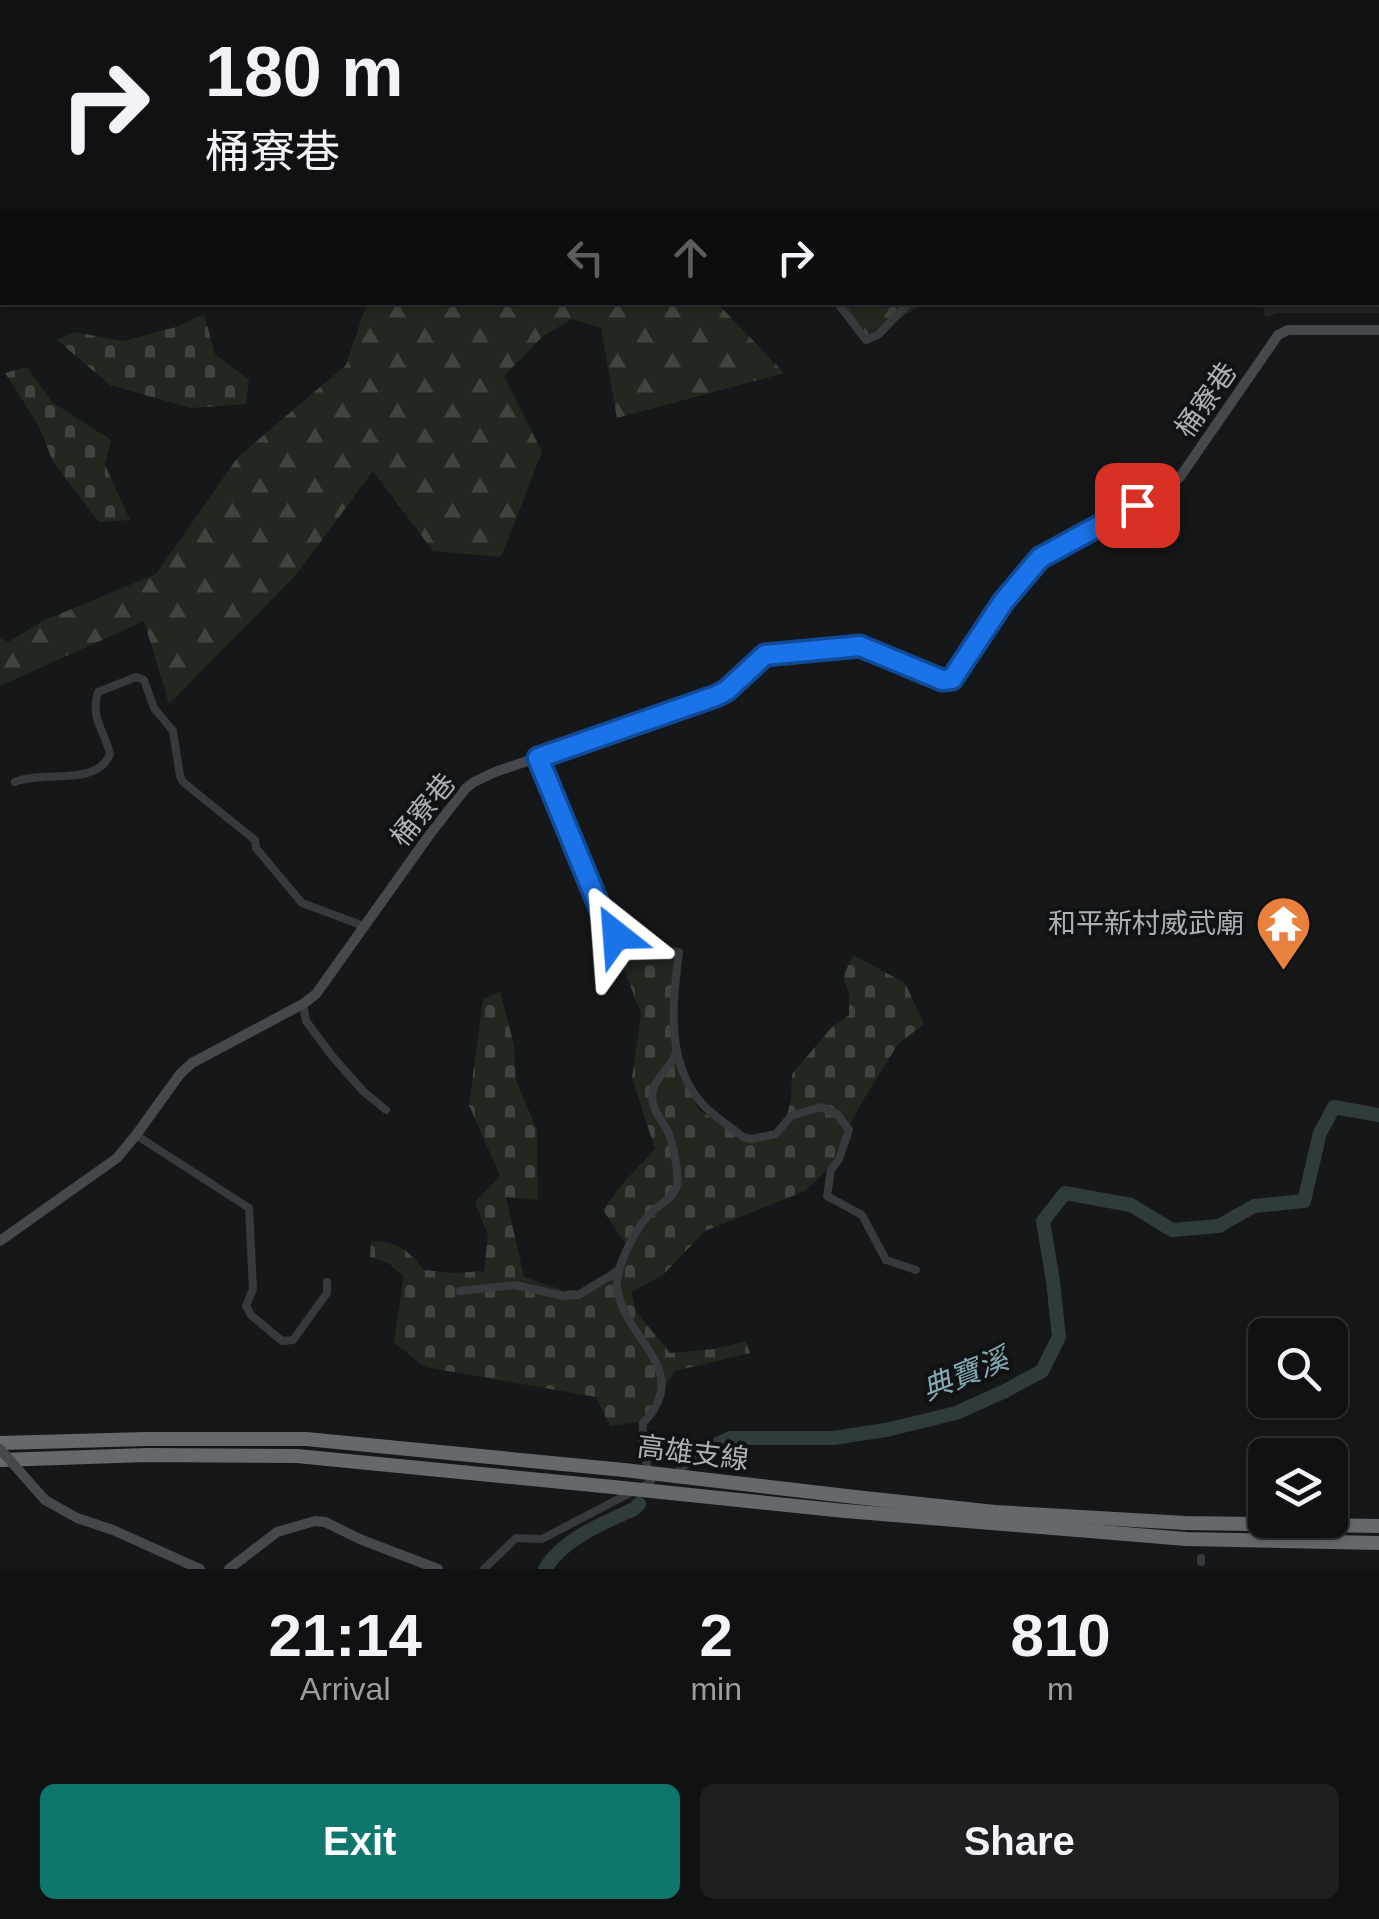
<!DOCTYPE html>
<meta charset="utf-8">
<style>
:root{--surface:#101112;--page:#1e1f20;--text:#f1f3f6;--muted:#9c9d9f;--line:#303132;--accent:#0f766e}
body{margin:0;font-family:Helvetica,"Noto Sans TC",sans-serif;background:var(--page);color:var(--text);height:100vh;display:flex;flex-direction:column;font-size:38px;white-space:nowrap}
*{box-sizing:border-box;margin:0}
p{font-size:32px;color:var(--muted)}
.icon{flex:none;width:55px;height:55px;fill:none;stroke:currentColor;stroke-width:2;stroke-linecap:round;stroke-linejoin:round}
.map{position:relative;height:1569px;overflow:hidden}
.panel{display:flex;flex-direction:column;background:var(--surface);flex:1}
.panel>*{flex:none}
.top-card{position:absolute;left:0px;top:0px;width:1380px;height:305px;box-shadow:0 2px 8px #0004,0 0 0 2px var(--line);background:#101112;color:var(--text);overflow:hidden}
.buttons{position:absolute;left:1248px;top:1318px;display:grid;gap:20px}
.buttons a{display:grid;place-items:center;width:100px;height:100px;border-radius:15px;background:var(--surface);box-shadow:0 2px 8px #0004,0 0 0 2px var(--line);font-size:50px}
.pin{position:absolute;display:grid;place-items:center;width:85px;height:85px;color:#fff;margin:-42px;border-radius:20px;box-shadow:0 5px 15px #0006}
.me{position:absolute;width:110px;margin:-55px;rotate:332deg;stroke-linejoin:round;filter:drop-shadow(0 0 8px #0008)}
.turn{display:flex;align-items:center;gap:35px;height:210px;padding:0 40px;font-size:45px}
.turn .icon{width:130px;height:130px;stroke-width:2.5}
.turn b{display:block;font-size:70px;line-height:85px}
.lanes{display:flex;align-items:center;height:95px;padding:0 40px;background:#0003;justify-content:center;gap:50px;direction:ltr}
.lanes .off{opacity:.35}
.eta{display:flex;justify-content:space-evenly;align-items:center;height:170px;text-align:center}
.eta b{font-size:60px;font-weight:700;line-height:70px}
.cta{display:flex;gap:20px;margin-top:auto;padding:20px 40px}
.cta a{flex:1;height:115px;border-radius:15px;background:var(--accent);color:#fff;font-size:40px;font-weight:700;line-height:115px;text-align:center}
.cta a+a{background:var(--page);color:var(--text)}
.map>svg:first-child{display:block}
.built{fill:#222325}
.forest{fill:url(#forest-firs)}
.cemetery{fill:url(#cemetery-stones)}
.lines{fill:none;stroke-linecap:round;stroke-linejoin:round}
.stream{stroke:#2f3b3d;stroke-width:2.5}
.river{stroke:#2f3b3d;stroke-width:14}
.street{stroke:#373a3d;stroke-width:8}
.secondary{stroke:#45494d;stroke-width:10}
.highway{stroke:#64696e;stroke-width:14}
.secondary-bridge{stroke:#45494d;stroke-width:10}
.highway-bridge{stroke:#64696e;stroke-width:14}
.route-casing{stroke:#114b97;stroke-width:25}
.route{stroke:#1a73e8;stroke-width:18}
.labels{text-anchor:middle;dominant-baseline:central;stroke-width:8;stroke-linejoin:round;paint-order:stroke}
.street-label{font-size:28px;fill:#a9b1b7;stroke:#111213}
.poi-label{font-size:28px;fill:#a9b1b7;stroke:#111213;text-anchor:end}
.water-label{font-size:30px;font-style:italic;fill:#82a8b1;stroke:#111213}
</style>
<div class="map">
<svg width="1379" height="1569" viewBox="0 0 1379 1569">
<defs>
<pattern id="forest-firs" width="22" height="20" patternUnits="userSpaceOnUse" patternTransform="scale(2.5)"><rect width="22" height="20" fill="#212820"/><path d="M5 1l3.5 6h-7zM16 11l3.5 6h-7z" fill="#3e453e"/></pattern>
<pattern id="cemetery-stones" width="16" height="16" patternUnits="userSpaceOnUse" patternTransform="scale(2.5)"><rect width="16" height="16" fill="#212820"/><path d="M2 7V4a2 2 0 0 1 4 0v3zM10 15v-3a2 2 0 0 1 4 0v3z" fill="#3e453e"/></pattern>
</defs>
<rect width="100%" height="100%" fill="#161718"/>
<polygon class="built" points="1378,145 1379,313 1280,313 1265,317 1262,303 1378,302"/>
<g class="forest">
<polygon points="367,303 717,303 784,373 617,418 601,328 572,319 542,337 504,376 542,452 501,557 433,551 373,471 295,576 169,704 144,621 0,686 0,638 8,642 45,620 156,574 238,457 346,365"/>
<polygon points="839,303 924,303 866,340"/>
</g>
<g class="cemetery">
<polygon points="204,314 215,354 249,380 246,404 191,408 110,385 57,340 74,332 123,341 176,327"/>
<polygon points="27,367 52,402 111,440 105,465 130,520 99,522 53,462 39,426 5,373"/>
<path d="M 671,951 L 681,972 L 676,1014 L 681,1076 L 699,1110 L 732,1131 L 757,1139 L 784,1129 L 791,1098 L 792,1074 L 831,1028 L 849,1015 L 849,994 L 843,977 L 853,955 L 905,983 L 924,1024 L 898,1044 L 859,1107 L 829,1168 L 805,1191 L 705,1231 L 663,1275 L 631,1292 L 637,1313 L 670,1353 L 714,1349 L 746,1341 L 750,1353 L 675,1371 L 651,1408 L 638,1422 L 610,1426 L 596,1397 L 425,1367 L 394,1343 C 396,1320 402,1299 403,1276 L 390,1264 L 370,1257 L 371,1241 C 400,1242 406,1249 424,1270 L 453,1273 L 484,1271 L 488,1235 L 475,1202 L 500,1176 L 469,1105 L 483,999 L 500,992 L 514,1045 L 516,1080 L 537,1130 L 538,1200 L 506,1197 L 524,1277 L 565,1291 L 589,1289 L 631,1252 L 603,1210 L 623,1183 L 655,1149 L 632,1078 L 641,1014 L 620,958 Z"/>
</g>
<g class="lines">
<g class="stream">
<polyline points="323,0 332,2"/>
<polyline points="273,2 279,0"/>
<polyline points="389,2 392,0"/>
<polyline points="0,280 2,278"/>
</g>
<g class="river">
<polyline points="682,1464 690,1457 730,1438 833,1438 886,1430 956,1413 1005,1391 1042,1371 1059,1337 1053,1281 1043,1221 1065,1193 1131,1205 1172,1230 1219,1226 1254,1206 1304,1201 1320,1133 1334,1107 1379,1115"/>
<path d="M 545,1569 C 563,1539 603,1523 634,1509 L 639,1504"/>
</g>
<g class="street">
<polyline points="1277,2 1279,0"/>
<polyline points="837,302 866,340 878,335 910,302"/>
<path d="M 538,758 C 552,790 607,944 633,954 C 648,960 663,949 679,952 C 672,1005 665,1066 706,1108 C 717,1118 731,1127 743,1137 L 751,1139 L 776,1134 L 791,1116 L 821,1107 L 837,1114 L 849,1130 L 839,1159 L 831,1170 L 827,1196 L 862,1215 L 886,1260 L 916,1270"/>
<path d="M 15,782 C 44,770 97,787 110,754 C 104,729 90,719 98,692 L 136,677 L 144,680 L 154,708 L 173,731 L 180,776 L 183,782 L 255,840 L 256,848 L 302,903 L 364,926"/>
<polyline points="303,1004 306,1021 332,1056 363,1091 386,1110"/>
<polyline points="136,1135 249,1208 253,1289 246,1306 251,1315 282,1341 293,1340 327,1293 327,1282"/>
<polyline points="460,1291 515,1285 563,1296 578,1295 618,1271"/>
<polyline points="1201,1558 1201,1562"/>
<path d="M 484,1569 L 516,1538 L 542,1539 L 651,1482 L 642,1443 L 643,1423 C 695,1369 622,1339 617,1287 C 615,1269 634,1232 646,1218 C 655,1206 673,1200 677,1185 C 679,1174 673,1142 668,1132 C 661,1118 649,1107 653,1090 C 657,1075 672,1067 676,1052"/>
</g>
<g class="secondary">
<polyline points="986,0 995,2"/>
<polyline points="1345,0 1346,2"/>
<polyline points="1355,0 1356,2"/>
<polyline points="1378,49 1379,52"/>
<polyline points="1378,72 1379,75"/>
<polyline points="1378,85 1379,85"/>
<polyline points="0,1241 117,1158 136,1135 180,1074 192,1063 303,1004 316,994 430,834 466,788 474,782 495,772 716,697 726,691 765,655 860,646 942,680 952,679 1003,602 1040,558 1169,487 1180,477 1278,335 1288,330 1379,330"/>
<polyline points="45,1500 77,1518 113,1530 200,1569"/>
<polyline points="229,1569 277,1532 315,1521 325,1522 362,1540 438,1569"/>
</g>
<g class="highway">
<polyline points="0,1443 146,1439 306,1439 624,1470"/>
<polyline points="0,1460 147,1455 297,1456 613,1487"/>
<polyline points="855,1497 995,1512 1185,1523 1379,1526"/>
<polyline points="845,1511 1186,1539 1379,1543"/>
</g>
<polyline class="secondary-bridge" points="0,1449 45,1500"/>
<g class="highway-bridge">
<polyline points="624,1470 855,1497"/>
<polyline points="613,1487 845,1511"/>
</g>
</g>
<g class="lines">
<defs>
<polyline id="route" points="616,935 604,918 538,758 716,696 726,691 765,655 860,646 942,680 952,679 1003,602 1040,558 1137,505"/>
</defs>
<use href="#route" class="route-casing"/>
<use href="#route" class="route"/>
</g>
<defs>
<symbol id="temple-pin" viewBox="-11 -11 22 30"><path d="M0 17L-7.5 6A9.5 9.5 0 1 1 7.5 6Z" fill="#e9803d" stroke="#111213"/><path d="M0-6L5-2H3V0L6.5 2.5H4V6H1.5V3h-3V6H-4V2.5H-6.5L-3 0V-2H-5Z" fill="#fff"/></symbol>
</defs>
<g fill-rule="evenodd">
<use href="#temple-pin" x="1252" y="892" width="63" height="86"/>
</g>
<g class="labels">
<g class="street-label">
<text transform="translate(1206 400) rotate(-55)">桶寮巷</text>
<text transform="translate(423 810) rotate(-51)">桶寮巷</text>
<text transform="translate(693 1453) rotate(7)">高雄支線</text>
</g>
<g class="poi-label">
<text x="1244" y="923">和平新村威武廟</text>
</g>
<g class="water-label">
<text transform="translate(965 1374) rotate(-22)">典寶溪</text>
</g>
</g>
</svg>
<div class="buttons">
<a><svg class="icon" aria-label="search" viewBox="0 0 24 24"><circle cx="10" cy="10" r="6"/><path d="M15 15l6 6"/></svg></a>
<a><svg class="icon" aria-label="layers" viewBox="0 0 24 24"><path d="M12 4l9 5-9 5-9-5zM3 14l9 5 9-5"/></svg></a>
</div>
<div class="pin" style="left:1137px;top:505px;background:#d93025"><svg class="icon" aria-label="arrive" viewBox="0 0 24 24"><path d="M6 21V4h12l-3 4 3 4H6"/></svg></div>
<svg class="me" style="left:616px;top:935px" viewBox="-20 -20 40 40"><path d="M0-17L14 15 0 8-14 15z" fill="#1a73e8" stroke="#fff" stroke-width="4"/></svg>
<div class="top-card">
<div class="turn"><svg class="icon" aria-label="right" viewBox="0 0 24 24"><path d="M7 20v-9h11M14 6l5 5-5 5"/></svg><div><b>180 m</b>桶寮巷</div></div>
<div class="lanes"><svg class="icon off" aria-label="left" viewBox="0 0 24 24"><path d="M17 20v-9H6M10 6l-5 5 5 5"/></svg><svg class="icon off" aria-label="ahead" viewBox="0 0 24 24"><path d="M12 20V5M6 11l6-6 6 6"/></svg><svg class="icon" aria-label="right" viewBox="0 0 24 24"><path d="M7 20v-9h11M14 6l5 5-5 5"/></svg></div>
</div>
</div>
<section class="panel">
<div class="eta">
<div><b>21:14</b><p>Arrival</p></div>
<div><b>2</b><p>min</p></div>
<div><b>810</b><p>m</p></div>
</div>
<div class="cta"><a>Exit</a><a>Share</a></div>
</section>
